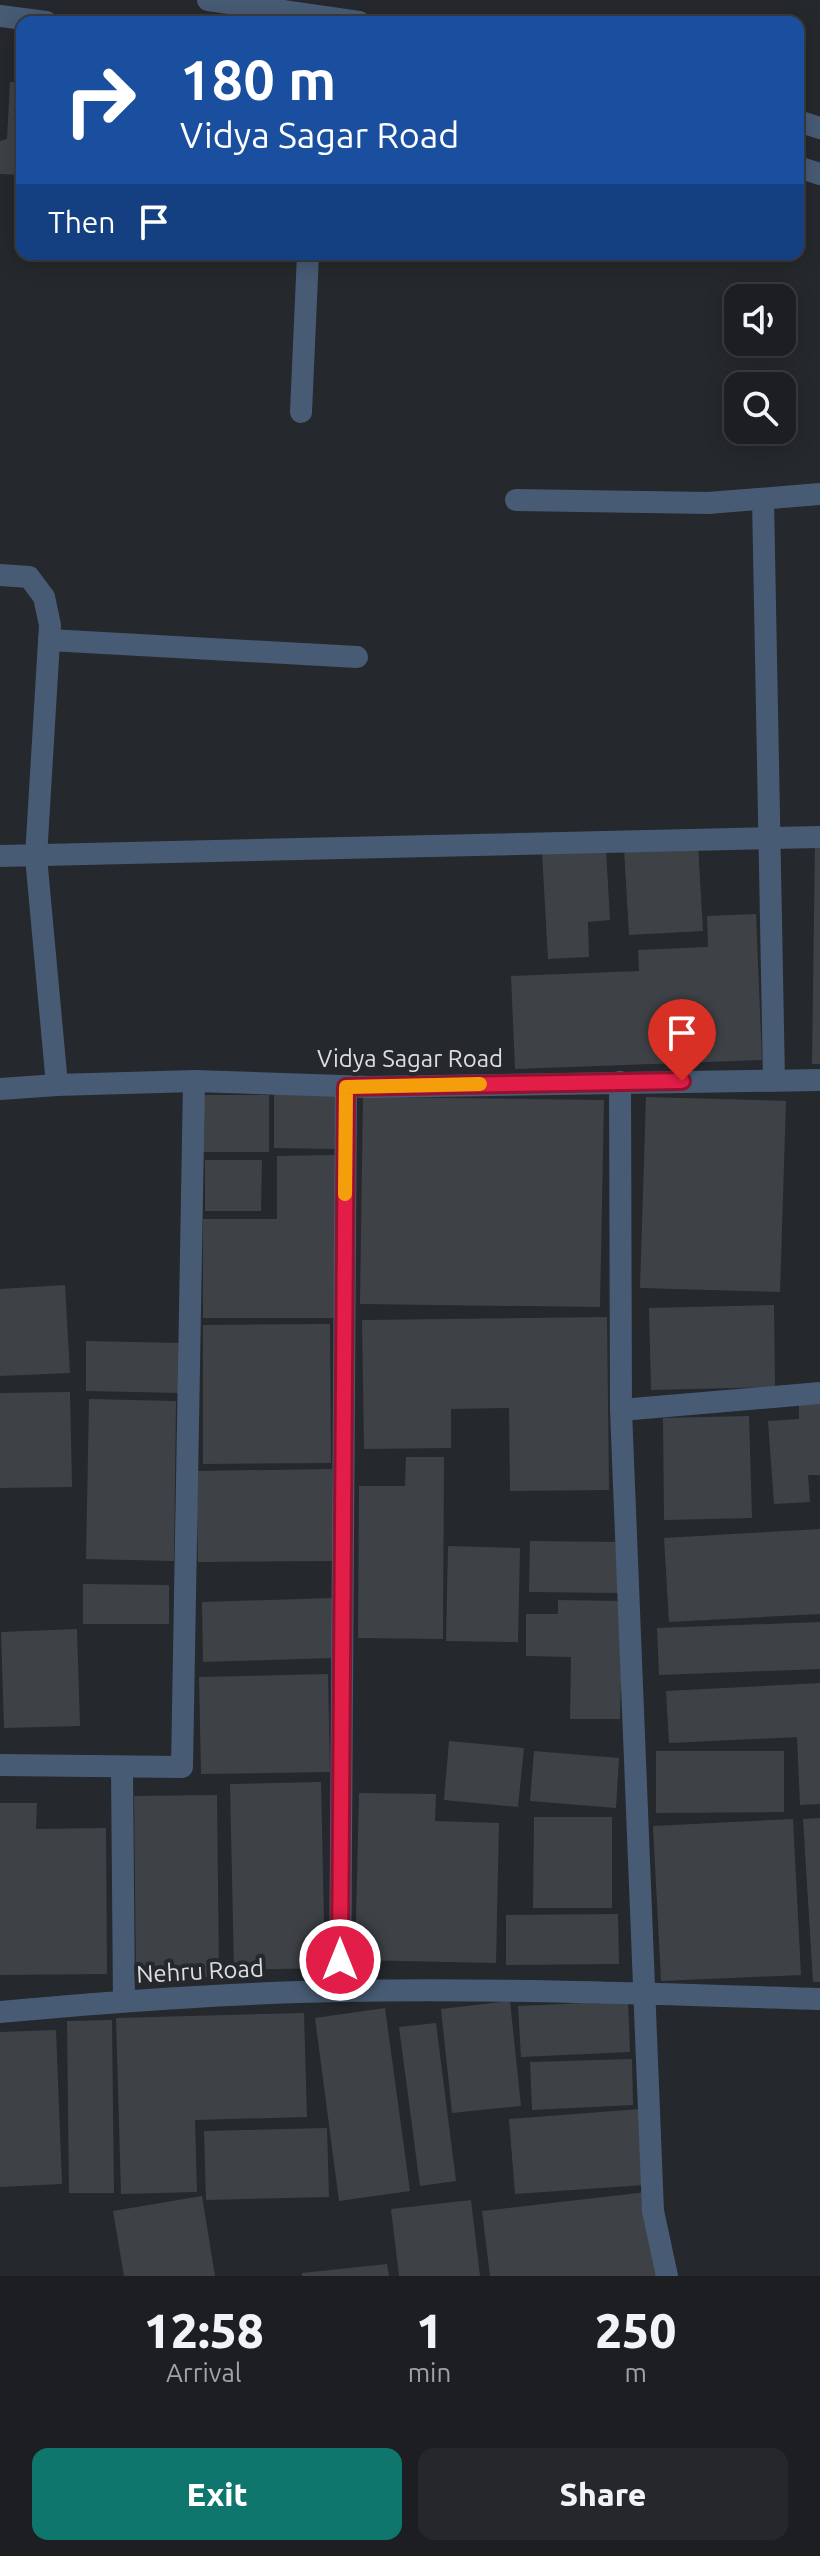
<!DOCTYPE html>
<style>
:root{--surface:#1c1e21;--page:#25272a;--text:#f1f3f6;--muted:#a0a2a5;--line:#3a3c3f;--accent:#0f766e}
body{margin:0;font-family:Ubuntu,sans-serif;background:var(--page);color:var(--text);height:100vh;display:flex;flex-direction:column;font-size:30px;white-space:nowrap}
*{box-sizing:border-box;margin:0}
p{font-size:26px;color:var(--muted)}
.icon{flex:none;width:44px;height:44px;fill:none;stroke:currentColor;stroke-width:2;stroke-linecap:round;stroke-linejoin:round}
.map{position:relative;height:2276px;overflow:hidden}
.sheet{display:flex;flex-direction:column;background:var(--surface);flex:1}
.sheet>*{flex:none}
.top-card{position:absolute;left:16px;top:16px;width:788px;height:244px;border-radius:16px;box-shadow:0 4px 20px #0003,0 0 0 2px var(--line);background:#1a4fa0;color:#fff;overflow:hidden}
.buttons{position:absolute;left:724px;top:284px;display:grid;gap:16px}
.buttons a{display:grid;place-items:center;width:72px;height:72px;border-radius:16px;background:var(--surface);box-shadow:0 4px 20px #0003,0 0 0 2px var(--line);font-size:40px}
.pin{position:absolute;display:grid;place-items:center;width:68px;height:68px;color:#fff;margin:-82px -34px;border-radius:50% 50% 50% 0;rotate:-45deg;box-shadow:0 0 8px #0007}
.pin .icon{rotate:45deg}
.me{position:absolute;width:88px;margin:-44px;rotate:0deg;stroke-linejoin:round;filter:drop-shadow(0 0 6px #0008)}
.turn{display:flex;align-items:center;gap:28px;height:168px;padding:0 32px;font-size:36px}
.turn .icon{width:104px;height:104px;stroke-width:2.5}
.turn b{display:block;font-size:56px;line-height:68px}
.then{display:flex;align-items:center;height:76px;padding:0 32px;background:#0003;gap:16px;font-size:30px}
.eta{display:flex;justify-content:space-evenly;align-items:center;height:136px;text-align:center}
.eta b{font-size:48px;font-weight:800;line-height:56px}
.button{display:flex;gap:16px;margin-top:auto;padding:16px 32px}
.button a{flex:1;height:92px;border-radius:16px;background:var(--accent);color:#fff;font-size:32px;font-weight:800;line-height:92px;text-align:center}
.button a+a{background:var(--page);color:var(--text)}
.map>svg:first-child{display:block}
.building{fill:#3e4246}
.lines{fill:none;stroke-linecap:round;stroke-linejoin:round}
.minor{stroke:#475b74;stroke-width:22}
.tertiary{stroke:#475b74;stroke-width:22}
.route-casing{stroke:#92132f;stroke-width:20}
.route{stroke:#e11d48;stroke-width:14}
.slow{stroke:#f59e0b;stroke-width:14}
.labels{text-anchor:middle;dominant-baseline:central;stroke-width:8;stroke-linejoin:round;paint-order:stroke}
.street-label{font-size:24px;fill:#dcdee1;stroke:#25282c}
</style>
<div class="map">
<svg width="820" height="2276" viewBox="0 0 820 2276">
<rect width="100%" height="100%" fill="#25282c"/>
<g class="building">
<polygon points="10,82 22,82 22,175 0,174 0,141 7,139"/>
<polygon points="815,843 820,843 820,1064 812,1064"/>
<polygon points="698,844 703,931 629,935 624,849"/>
<polygon points="606,849 610,920 588,922 589,957 548,959 542,852"/>
<polygon points="756,914 762,1060 515,1069 511,976 639,971 638,950 708,947 707,916"/>
<polygon points="274,1093 338,1094 337,1149 274,1148"/>
<rect x="203" y="1095" width="66" height="57"/>
<polygon points="363,1097 604,1100 600,1307 360,1304"/>
<polygon points="646,1097 786,1101 780,1292 640,1288"/>
<polygon points="335,1155 336,1318 203,1318 203,1219 277,1219 277,1156"/>
<polygon points="205,1160 262,1160 261,1211 205,1211"/>
<polygon points="65,1285 70,1373 0,1376 0,1289"/>
<polygon points="774,1305 775,1387 651,1390 649,1308"/>
<polygon points="607,1317 609,1490 510,1491 509,1408 451,1409 451,1448 364,1449 362,1320"/>
<polygon points="330,1324 331,1463 203,1464 203,1325"/>
<polygon points="86,1341 181,1343 180,1393 86,1391"/>
<polygon points="70,1392 72,1487 0,1488 0,1393"/>
<polygon points="89,1399 176,1401 174,1561 86,1559"/>
<polygon points="820,1404 820,1475 808,1475 810,1502 774,1504 768,1421 799,1419 799,1405"/>
<polygon points="749,1416 752,1518 664,1520 663,1418"/>
<polygon points="406,1457 444,1457 443,1639 358,1638 359,1486 405,1486"/>
<polygon points="332,1469 334,1561 198,1562 196,1471"/>
<polygon points="820,1529 820,1614 669,1622 664,1538"/>
<polygon points="530,1541 621,1542 620,1593 529,1592"/>
<polygon points="448,1546 520,1548 518,1642 446,1641"/>
<polygon points="83,1584 169,1585 169,1624 83,1624"/>
<polygon points="332,1598 333,1658 203,1662 202,1602"/>
<polygon points="558,1600 623,1601 620,1719 570,1719 571,1657 526,1656 526,1614 558,1614"/>
<polygon points="820,1622 820,1669 659,1675 657,1628"/>
<polygon points="77,1629 80,1726 4,1728 1,1632"/>
<polygon points="328,1674 330,1772 201,1774 199,1677"/>
<polygon points="820,1683 820,1804 800,1805 797,1737 669,1743 666,1691"/>
<polygon points="449,1741 524,1748 518,1807 444,1800"/>
<polygon points="534,1751 619,1758 616,1808 530,1801"/>
<polygon points="656,1751 784,1751 784,1812 656,1813"/>
<polygon points="321,1782 325,1968 234,1970 230,1784"/>
<polygon points="359,1793 436,1794 435,1821 499,1823 496,1963 355,1960"/>
<polygon points="217,1795 219,1977 136,1978 134,1796"/>
<polygon points="0,1803 37,1803 36,1829 106,1828 107,1974 0,1975"/>
<polygon points="534,1817 612,1817 612,1908 533,1908"/>
<polygon points="820,1818 820,1982 813,1982 803,1819"/>
<polygon points="793,1819 801,1975 661,1981 653,1826"/>
<polygon points="618,1914 619,1964 506,1965 506,1915"/>
<polygon points="510,2001 521,2106 452,2113 441,2009"/>
<polygon points="628,2001 630,2052 521,2057 518,2006"/>
<polygon points="385,2008 410,2191 339,2201 315,2018"/>
<polygon points="304,2013 307,2117 195,2120 197,2192 121,2194 116,2018"/>
<polygon points="112,2020 114,2193 69,2193 67,2021"/>
<polygon points="436,2023 456,2181 420,2186 399,2027"/>
<polygon points="56,2030 62,2184 0,2187 0,2032"/>
<polygon points="632,2059 633,2105 532,2110 530,2062"/>
<polygon points="640,2109 645,2185 515,2194 509,2119"/>
<polygon points="327,2128 329,2197 206,2200 204,2131"/>
<polygon points="647,2192 657,2276 490,2276 482,2211"/>
<polygon points="202,2196 215,2276 124,2276 113,2211"/>
<polygon points="471,2200 480,2276 399,2276 391,2209"/>
<polygon points="387,2264 389,2276 302,2276 302,2273"/>
</g>
<g class="lines">
<g class="minor">
<polyline points="301,412 308,254"/>
<polyline points="763,499 774,1080"/>
<polyline points="516,500 708,503 820,494"/>
<polyline points="0,575 29,577 44,597 50,625 36,857 57,1085"/>
<polyline points="49,640 357,657"/>
<polyline points="0,856 820,837"/>
<polyline points="620,1082 621,1410 653,2211 667,2276"/>
<polyline points="0,1089 57,1085 194,1081 370,1087 820,1080"/>
<polyline points="621,1410 820,1393"/>
<polyline points="0,1765 182,1767 194,1081"/>
<polyline points="122,1768 124,2001"/>
<polyline points="340,1991 346,1087"/>
<path d="M 0,2012 C 113,2002 226,1993 340,1991 C 500,1988 660,1994 820,1999"/>
</g>
<g class="tertiary">
<polyline points="208,0 359,22"/>
<polyline points="0,16 46,22"/>
<polyline points="798,121 820,128"/>
<polyline points="798,167 820,174"/>
</g>
</g>
<g class="lines">
<defs>
<polyline id="route" points="340,1960 346,1087 682,1081"/>
</defs>
<use href="#route" class="route-casing"/>
<use href="#route" class="route"/>
<polyline class="slow" points="345,1194 346,1087 480,1084"/>
</g>
<g class="labels">
<g class="street-label">
<text x="410" y="1058">Vidya Sagar Road</text>
<text transform="translate(200 1971) rotate(-3)">Nehru Road</text>
</g>
</g>
</svg>
<div class="buttons">
<a><svg class="icon" aria-label="sound" viewBox="0 0 24 24"><path d="M4 9h4l5-4v14l-5-4H4zM17 9q2 3 0 6"/></svg></a>
<a><svg class="icon" aria-label="search" viewBox="0 0 24 24"><circle cx="10" cy="10" r="6"/><path d="M15 15l6 6"/></svg></a>
</div>
<div class="pin" style="left:682px;top:1081px;background:#d93025"><svg class="icon" aria-label="arrive" viewBox="0 0 24 24"><path d="M6 21V4h12l-3 4 3 4H6"/></svg></div>
<svg class="me" style="left:340px;top:1960px" viewBox="-20 -20 40 40"><circle r="17" fill="#e11d48" stroke="#fff" stroke-width="3"/><path d="M0-11L8 9 0 5-8 9z" fill="#fff"/></svg>
<div class="top-card">
<div class="turn"><svg class="icon" aria-label="right" viewBox="0 0 24 24"><path d="M7 20v-9h11M14 6l5 5-5 5"/></svg><div><b>180 m</b>Vidya Sagar Road</div></div>
<div class="then">Then<svg class="icon" aria-label="arrive" viewBox="0 0 24 24"><path d="M6 21V4h12l-3 4 3 4H6"/></svg></div>
</div>
</div>
<section class="sheet">
<div class="eta">
<div><b>12:58</b><p>Arrival</p></div>
<div><b>1</b><p>min</p></div>
<div><b>250</b><p>m</p></div>
</div>
<div class="button"><a>Exit</a><a>Share</a></div>
</section>
